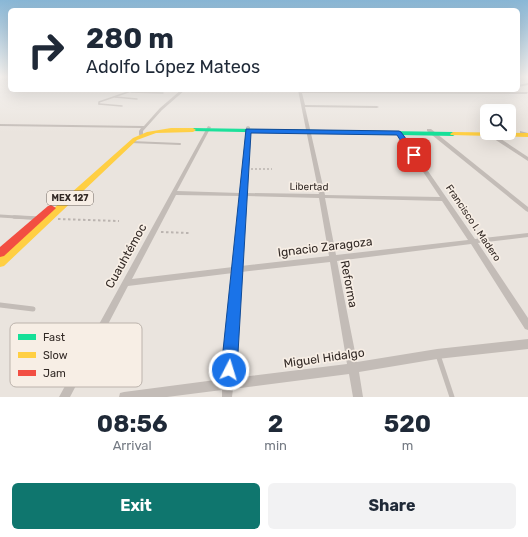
<!DOCTYPE html>
<meta charset="utf-8">
<style>
:root{--surface:#fff;--page:#f2f2f3;--text:#1f2937;--muted:#747a83;--accent:#0f766e}
body{margin:0;font-family:Rubik,sans-serif;background:var(--page);color:var(--text);height:100vh;display:flex;flex-direction:column;font-size:15px;white-space:nowrap}
*{box-sizing:border-box;margin:0}
p{font-size:13px;color:var(--muted)}
.icon{flex:none;width:22px;height:22px;fill:none;stroke:currentColor;stroke-width:2;stroke-linecap:round;stroke-linejoin:round}
.map{position:relative;height:397px;overflow:hidden}
.drawer{display:flex;flex-direction:column;background:var(--surface);flex:1}
.drawer>*{flex:none}
.hud{position:absolute;left:8px;top:8px;width:512px;height:84px;border-radius:6px;box-shadow:0 4px 16px #0002;background:#fff;color:var(--text);overflow:hidden}
.controls{position:absolute;left:480px;top:104px;display:grid;gap:8px}
.controls a{display:grid;place-items:center;width:36px;height:36px;border-radius:6px;background:var(--surface);box-shadow:0 4px 16px #0002;font-size:20px}
.pin{position:absolute;display:grid;place-items:center;width:34px;height:34px;color:#fff;margin:-17px;border-radius:8px;box-shadow:0 2px 6px #0006}
.me{position:absolute;width:44px;margin:-22px;rotate:5deg;stroke-linejoin:round;filter:drop-shadow(0 0 3px #0008)}
.turn{display:flex;align-items:center;gap:14px;height:84px;padding:0 12px;font-size:18px}
.turn .icon{width:52px;height:52px;stroke-width:2.5}
.turn b{display:block;font-size:28px;line-height:34px}
.eta{display:flex;justify-content:space-evenly;align-items:center;height:68px;text-align:center}
.eta b{font-size:24px;font-weight:700;line-height:28px}
.cta{display:flex;gap:8px;margin-top:auto;padding:8px 12px}
.cta a{flex:1;height:46px;border-radius:6px;background:var(--accent);color:#fff;font-size:16px;font-weight:700;line-height:46px;text-align:center}
.cta a+a{background:var(--page);color:var(--text)}
.map>svg:first-child{display:block}
.lines{fill:none;stroke-linecap:round;stroke-linejoin:round}
.path-far1{stroke:#bbb4b0;stroke-width:1.5;stroke-dasharray:2 2;stroke-linecap:butt}
.path{stroke:#bbb4b0;stroke-width:2;stroke-dasharray:2.5 2.5;stroke-linecap:butt}
.lane-far4{stroke:#c3bcb7;stroke-width:1.5}
.lane-far3{stroke:#c3bcb7;stroke-width:2}
.lane-far2{stroke:#c3bcb7;stroke-width:3}
.lane-far1{stroke:#c3bcb7;stroke-width:3.5}
.lane{stroke:#c3bcb7;stroke-width:5}
.street{fill:#c3bcb7;fill-rule:evenodd}
.fast{fill:#16e098;fill-rule:evenodd}
.slow{fill:#ffcf43;fill-rule:evenodd}
.jam{fill:#f24e42;fill-rule:evenodd}
.route{fill:#1a73e8;stroke:#114b97}
.labels{text-anchor:middle;dominant-baseline:central;stroke-width:3.5;stroke-linejoin:round;paint-order:stroke}
.shield{fill:#f7eee5;stroke:#6e655f;stroke-width:1}
.shield-label{font-size:9px;font-weight:bold;fill:#332a26}
.street-label{font-size:10px;fill:#332a26;stroke:#f7eee5}
.near-street-label{font-size:12px;fill:#332a26;stroke:#f7eee5}
.key{fill:#f7eee5;stroke:#bcb3ac;stroke-width:1}
.key-label{font-size:11px;fill:#332a26}
</style>
<div class="map">
<svg width="528" height="397" viewBox="0 0 528 397">
<rect width="100%" height="100%" fill="#eae4de"/>
<g class="lines">
<polyline class="path-far1" points="251,169 272,169"/>
<g class="path">
<polyline points="58,219 119,221"/>
<polyline points="161,232 189,233"/>
</g>
<g class="lane-far4">
<polyline points="131,92 163,93"/>
<polyline points="115,97 137,99"/>
<polyline points="99,104 99,102 134,90"/>
<polyline points="99,104 122,106"/>
</g>
<polyline class="lane-far3" points="131,142 180,144"/>
<polyline class="lane-far2" points="0,216 32,218"/>
<polyline class="lane-far1" points="14,217 36,218"/>
<g class="lane">
<polyline points="0,305 33,309"/>
<polyline points="438,355 452,397"/>
</g>
<g class="street">
<polygon points="528,83 528,85 518,87 518,85"/>
<polygon points="181,90 185,90 162,110 143,131 143,135 141,136 139,135 139,131 141,128 0,126 0,124 144,126 160,108"/>
<path d="M 298,90 L 302,90 L 302,91 L 528,92 L 527,94 L 302,93 L 305,105 L 377,106 L 379,107 L 377,108 L 305,107 L 325,195 L 440,197 L 397,133 L 399,132 L 401,132 L 475,239 L 528,233 L 528,237 L 478,243 L 528,318 L 528,330 L 525,329 L 471,244 L 337,261 L 357,362 L 437,349 L 528,339 L 528,349 L 437,359 L 359,372 L 363,397 L 353,397 L 349,374 L 233,389 L 232,397 L 222,397 L 222,390 L 167,397 L 119,397 L 120,393 L 124,392 L 223,379 L 233,273 L 128,286 L 70,397 L 59,397 L 208,126 L 211,127 L 177,191 L 240,193 L 246,127 L 248,126 L 250,127 L 246,193 L 319,194 ZM 176,195 L 240,196 L 233,267 L 132,279 ZM 246,196 L 319,198 L 329,256 L 241,266 ZM 325,198 L 442,201 L 468,240 L 336,255 ZM 330,262 L 347,364 L 234,378 L 241,272 Z"/>
<polygon points="427,129 431,129 528,207 528,212 526,211 427,131"/>
<polygon points="520,131 528,133 528,135 520,133"/>
<polygon points="489,133 492,133 528,157 528,161 488,135 488,134"/>
</g>
<polygon class="fast" points="193,128 453,132 456,134 453,136 191,131 190,130"/>
<g class="slow">
<polygon points="171,128 193,128 196,130 193,132 156,133 137,140 4,266 0,267 0,256 133,138 147,132"/>
<polygon points="453,132 528,133 528,137 451,135 450,134"/>
</g>
<polygon class="jam" points="51,205 56,208 54,210 4,256 0,257 0,247 48,206"/>
</g>
<linearGradient id="sky" x2="0" y2="1"><stop stop-color="#89b7d6"/><stop offset="0.58" stop-color="#f6f3f0"/><stop offset="1" stop-color="#f6f3f0" stop-opacity="0"/></linearGradient>
<rect width="528" height="132" fill="url(#sky)"/>
<polygon class="route" points="246,129 399,131 401,132 418,155 417,157 411,157 397,135 251,133 237,370 235,376 229,378 224,376 221,370"/>
<g class="labels">
<rect class="shield" x="47" y="191" width="46" height="14" rx="3"/>
<g class="shield-label">
<text x="70" y="198">MEX 127</text>
</g>
<g class="street-label">
<text transform="translate(309 187) rotate(1)">Libertad</text>
<text transform="translate(473 223) rotate(56)">Francisco I. Madero</text>
</g>
<g class="near-street-label">
<text transform="translate(325 247) rotate(-7)">Ignacio Zaragoza</text>
<text transform="translate(126 256) rotate(-61)">Cuauhtémoc</text>
<text transform="translate(349 284) rotate(79)">Reforma</text>
<text transform="translate(324 358) rotate(-8)">Miguel Hidalgo</text>
</g>
</g>
<rect x="10" y="323" width="132" height="64" rx="6" class="key"/>
<rect x="18" y="334" width="18" height="6" fill="#16e098"/>
<rect x="18" y="352" width="18" height="6" fill="#ffcf43"/>
<rect x="18" y="370" width="18" height="6" fill="#f24e42"/>
<g class="key-label">
<text x="43" y="341">Fast</text>
<text x="43" y="359">Slow</text>
<text x="43" y="377">Jam</text>
</g>
</svg>
<div class="controls">
<a><svg class="icon" aria-label="search" viewBox="0 0 24 24"><circle cx="10" cy="10" r="6"/><path d="M15 15l6 6"/></svg></a>
</div>
<div class="pin" style="left:414px;top:155px;background:#d93025"><svg class="icon" aria-label="arrive" viewBox="0 0 24 24"><path d="M6 21V4h12l-3 4 3 4H6"/></svg></div>
<svg class="me" style="left:229px;top:370px" viewBox="-20 -20 40 40"><circle r="17" fill="#1a73e8" stroke="#fff" stroke-width="3"/><path d="M0-11L8 9 0 5-8 9z" fill="#fff"/></svg>
<div class="hud">
<div class="turn"><svg class="icon" aria-label="right" viewBox="0 0 24 24"><path d="M7 20v-9h11M14 6l5 5-5 5"/></svg><div><b>280 m</b>Adolfo López Mateos</div></div>
</div>
</div>
<section class="drawer">
<div class="eta">
<div><b>08:56</b><p>Arrival</p></div>
<div><b>2</b><p>min</p></div>
<div><b>520</b><p>m</p></div>
</div>
<div class="cta"><a>Exit</a><a>Share</a></div>
</section>
